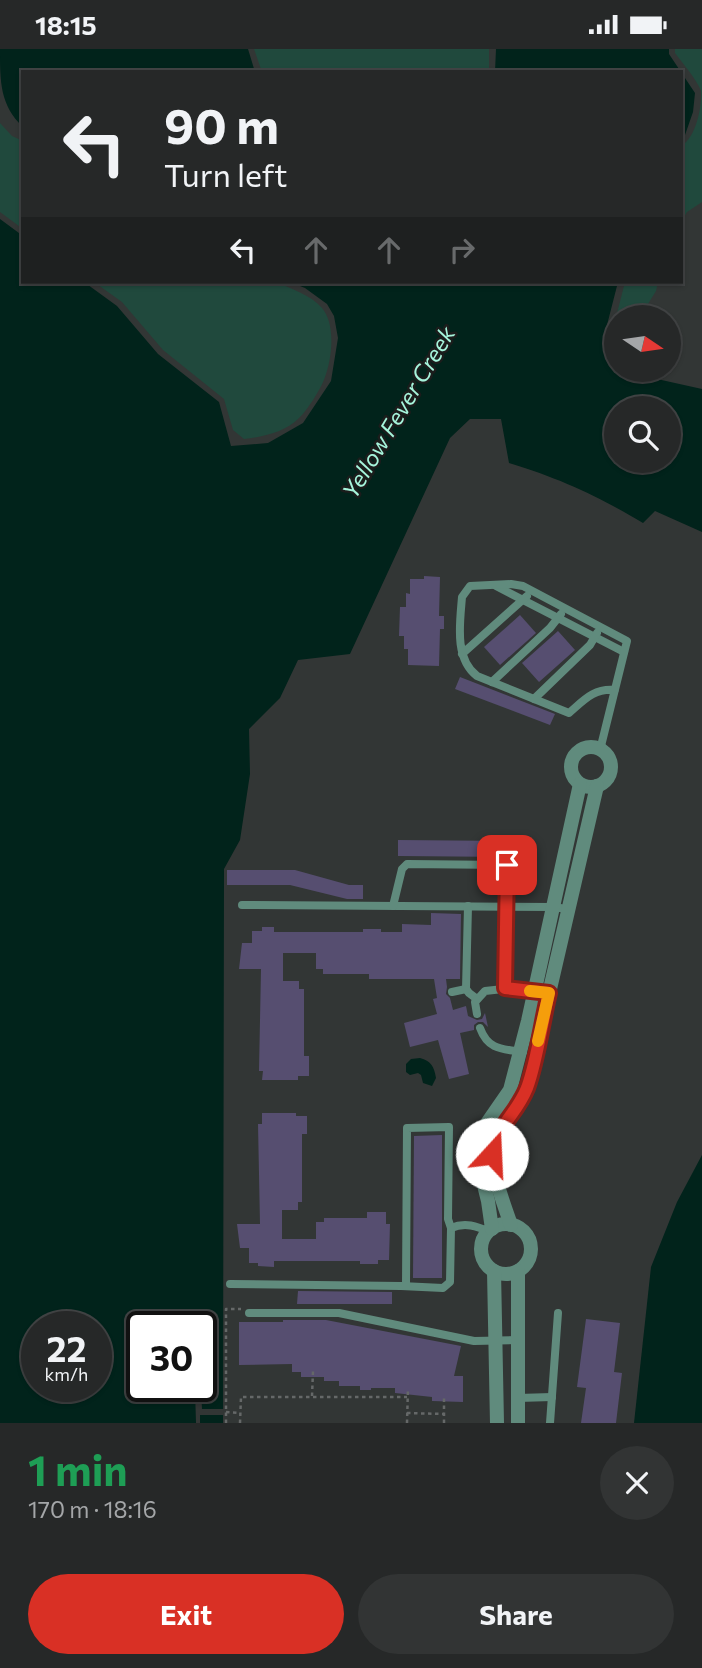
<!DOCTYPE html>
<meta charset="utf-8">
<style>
:root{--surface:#262828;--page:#323434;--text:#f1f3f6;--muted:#a4a6a8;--line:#424445;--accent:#d93025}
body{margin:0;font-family:Commissioner,sans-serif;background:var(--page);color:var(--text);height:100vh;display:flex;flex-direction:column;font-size:26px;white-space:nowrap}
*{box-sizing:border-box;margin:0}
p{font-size:23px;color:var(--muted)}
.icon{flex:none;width:38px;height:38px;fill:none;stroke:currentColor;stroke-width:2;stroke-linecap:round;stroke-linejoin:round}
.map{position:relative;height:1374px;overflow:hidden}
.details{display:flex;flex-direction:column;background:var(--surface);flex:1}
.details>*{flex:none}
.guide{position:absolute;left:21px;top:21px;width:662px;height:214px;border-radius:0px;box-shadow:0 2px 5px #0004,0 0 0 2px var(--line);background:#262828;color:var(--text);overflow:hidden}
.needle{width:46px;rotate:103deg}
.tools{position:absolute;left:604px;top:256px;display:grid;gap:14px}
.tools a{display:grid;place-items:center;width:77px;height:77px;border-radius:50%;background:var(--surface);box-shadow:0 2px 5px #0004,0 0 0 2px var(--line);font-size:35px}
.speed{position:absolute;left:21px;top:1262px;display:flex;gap:14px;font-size:35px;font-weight:700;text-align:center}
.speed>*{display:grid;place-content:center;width:91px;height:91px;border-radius:50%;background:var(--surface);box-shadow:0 2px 5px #0004,0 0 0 2px var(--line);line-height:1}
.speed small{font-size:18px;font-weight:400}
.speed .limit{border:4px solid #111;border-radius:10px;background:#fff;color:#111}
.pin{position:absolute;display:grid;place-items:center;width:60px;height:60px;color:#fff;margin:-30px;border-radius:14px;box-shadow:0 4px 10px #0006}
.me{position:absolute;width:77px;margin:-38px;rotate:20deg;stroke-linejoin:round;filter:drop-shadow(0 0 5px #0008)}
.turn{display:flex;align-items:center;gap:24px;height:147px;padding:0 28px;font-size:32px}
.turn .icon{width:91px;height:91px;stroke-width:2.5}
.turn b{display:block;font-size:49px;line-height:60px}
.lanes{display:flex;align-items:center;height:66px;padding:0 28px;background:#0003;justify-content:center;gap:35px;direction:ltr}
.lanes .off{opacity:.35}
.round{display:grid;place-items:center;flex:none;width:74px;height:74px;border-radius:37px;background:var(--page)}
.summary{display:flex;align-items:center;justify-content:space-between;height:119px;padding:0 28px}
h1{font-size:42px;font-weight:700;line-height:52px;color:#1e9e55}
.button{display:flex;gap:14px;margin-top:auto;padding:14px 28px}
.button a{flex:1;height:80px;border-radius:42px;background:var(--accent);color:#fff;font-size:28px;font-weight:700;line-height:80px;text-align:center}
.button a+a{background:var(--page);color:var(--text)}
.status{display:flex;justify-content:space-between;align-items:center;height:49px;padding:0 35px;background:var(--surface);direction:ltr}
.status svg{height:19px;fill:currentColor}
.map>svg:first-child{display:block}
.green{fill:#20493d}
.water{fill:#01231b;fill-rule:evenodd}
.pier{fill:#323635}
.building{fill:#564e70}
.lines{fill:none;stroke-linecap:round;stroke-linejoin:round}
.path{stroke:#656868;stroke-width:2.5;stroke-dasharray:3.5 3.5;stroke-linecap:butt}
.lane{stroke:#608b7d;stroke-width:8}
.street{stroke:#608b7d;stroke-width:14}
.route-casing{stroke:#8d1f18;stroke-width:18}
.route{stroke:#d93025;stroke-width:12}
.slow{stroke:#f59e0b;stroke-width:12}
.labels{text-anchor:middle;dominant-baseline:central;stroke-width:5;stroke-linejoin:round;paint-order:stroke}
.water-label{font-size:23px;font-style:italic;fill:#a6f5dc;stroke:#1b1d1c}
</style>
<div class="status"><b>18:15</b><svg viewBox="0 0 49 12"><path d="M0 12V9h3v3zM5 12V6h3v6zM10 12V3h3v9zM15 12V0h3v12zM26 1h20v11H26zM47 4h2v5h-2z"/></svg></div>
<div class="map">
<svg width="702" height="1374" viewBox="0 0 702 1374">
<rect width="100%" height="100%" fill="#323635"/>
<g class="green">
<polygon points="254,0 489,0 489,23 262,23"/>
<path d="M 675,0 L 702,0 L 702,153 L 687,163 L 681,173 L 681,97 C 696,89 702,58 701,42 C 696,29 683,15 675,4 Z"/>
<polygon points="0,74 12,87 23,92 23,180 0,163"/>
<path d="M 94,233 L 275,233 C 290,239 311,246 322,259 C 336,275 332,310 325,328 C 322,338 307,362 299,369 C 286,383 262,388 244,390 L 233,381 L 224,350 L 163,301 L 122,253 Z"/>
<polygon points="625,233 658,233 656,242 640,268 616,268 616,298 614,276"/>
</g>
<g class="water">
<path d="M 0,0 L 248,0 L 255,23 L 23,23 L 23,78 C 0,56 0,33 0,0 Z"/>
<polygon points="496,0 669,0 669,5 695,44 693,63 685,86 681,87 681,23 495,23"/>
<path d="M 0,170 L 23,187 L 23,233 L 84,233 L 117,257 L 158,305 L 219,353 L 231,397 L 268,394 L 303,374 L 331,332 L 338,289 L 334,267 L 327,255 L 305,239 L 290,233 L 618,233 L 607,276 L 609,300 L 616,305 L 616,320 L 637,320 L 648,328 L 702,340 L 702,483 L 655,462 L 643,474 C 596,446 561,430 509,414 L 501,370 L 470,370 L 450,389 L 350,605 L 298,611 L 280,649 L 249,680 L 250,725 L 240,791 L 224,820 L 223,1374 L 0,1374 ZM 616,359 L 668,359 L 668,411 L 616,411 ZM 37,1278 L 96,1278 L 96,1337 L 37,1337 ZM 142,1278 L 201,1278 L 201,1337 L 142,1337 Z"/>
<path d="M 420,1009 C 431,1012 434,1017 436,1029 L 432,1037 L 423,1034 L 421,1026 L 418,1024 L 410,1026 L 406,1023 L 406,1015 L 411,1010 Z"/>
<polygon points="702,1106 702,1374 634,1374 651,1218 677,1153"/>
</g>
<polygon class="pier" points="195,1341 201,1341 202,1360 223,1360 223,1366 200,1366 200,1374 196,1374"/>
<g class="building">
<polygon points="424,527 440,528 439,567 444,567 444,580 440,580 439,617 408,616 408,600 404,600 404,587 399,587 400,558 406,558 406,544 410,545 410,530 424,530"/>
<polygon points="520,566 536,584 500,616 484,598"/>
<polygon points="558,582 575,601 539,633 522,614"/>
<polygon points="460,628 555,665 550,676 455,640"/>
<polygon points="398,791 511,792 511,808 398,807"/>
<polygon points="227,821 295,821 349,836 363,836 363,850 347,850 290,836 227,836"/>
<polygon points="431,864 461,865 460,930 446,930 447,938 446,945 450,949 453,961 466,957 468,967 477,971 482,970 485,964 488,978 483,973 478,973 474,976 474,981 460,984 469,1025 449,1030 438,991 410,998 404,974 437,965 433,950 437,949 434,930 369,930 369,925 323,925 323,920 316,920 316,904 283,904 283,932 299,932 299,940 304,940 304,1007 309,1007 309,1027 298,1027 298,1031 262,1031 263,1022 259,1022 261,920 239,920 242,894 252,894 252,882 262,882 262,878 274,878 274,883 363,883 363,880 381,880 381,883 402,883 402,875 431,876"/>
<polygon points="262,1064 296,1064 296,1067 307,1067 307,1085 302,1085 302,1153 298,1153 298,1161 282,1161 282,1190 316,1190 316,1173 324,1173 324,1169 367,1169 367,1163 386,1163 386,1175 390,1175 389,1211 378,1211 378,1215 360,1215 360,1212 274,1212 274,1218 258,1217 258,1214 249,1214 249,1199 240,1199 237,1175 260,1175 258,1075 262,1075"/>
<polygon points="442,1086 442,1229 413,1229 414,1087"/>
<polygon points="298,1242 392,1243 392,1255 297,1255"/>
<polygon points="586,1270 620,1274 614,1323 622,1324 616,1374 581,1374 586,1339 577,1338"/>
<polygon points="283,1271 326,1271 461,1297 454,1327 463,1327 463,1353 432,1352 432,1348 395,1344 395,1339 371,1339 371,1341 360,1341 360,1337 339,1337 339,1332 324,1332 324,1328 301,1328 301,1323 292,1323 292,1315 239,1316 239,1273 283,1273"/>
</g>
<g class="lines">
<g class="path">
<polyline points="312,1347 313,1322"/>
<polyline points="226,1363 240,1364"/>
<polyline points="407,1364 444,1365"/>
<polyline points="226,1374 226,1260 241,1260"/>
<polyline points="240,1374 241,1348 407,1348"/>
<polyline points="407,1374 408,1339"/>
<polyline points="444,1374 444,1346"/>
</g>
<g class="lane">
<polyline points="496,537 624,603"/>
<polyline points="462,605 527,547"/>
<polyline points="492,633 550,579 561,565"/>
<polyline points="534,650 590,596 597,584"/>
<path d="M 600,701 L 627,592 L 523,537 L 511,535 L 470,537 L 462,548 C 460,574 454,609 477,627 L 569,664 C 584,651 594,639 615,641"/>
<polyline points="242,856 552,858 568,860"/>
<polyline points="393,857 402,820 407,815 507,816 505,939"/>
<polyline points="468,857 466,940 469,944 477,950"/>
<polyline points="452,943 466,940"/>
<polyline points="477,965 475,953 485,942 512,939 549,944"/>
<path d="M 480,979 C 488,1001 502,1000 523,1003"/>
<path d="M 230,1235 L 401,1237 L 443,1239 L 450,1233 L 451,1179 C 465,1173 477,1177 489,1183"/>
<polyline points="406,1237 407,1079 449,1078 448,1170 451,1179"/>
<polyline points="249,1264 339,1264 474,1292 518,1291"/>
<polyline points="518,1349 552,1348"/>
<polyline points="550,1374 558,1264"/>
</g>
<g class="street">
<circle cx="591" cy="718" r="20"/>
<circle cx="506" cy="1200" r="25"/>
<path d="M 511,1176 C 500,1143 483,1108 502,1076 C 511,1062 521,1051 528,1035 L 597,737"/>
<polyline points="492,1180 488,1152 480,1120 478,1093 483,1080 510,1041 528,972 580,735"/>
<polyline points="494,1222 497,1374"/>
<polyline points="518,1374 518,1222"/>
</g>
</g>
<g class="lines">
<defs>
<path id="route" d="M 492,1105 C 498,1075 516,1066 527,1039 C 537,1012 542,973 549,944 L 505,939 L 507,816"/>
</defs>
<use href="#route" class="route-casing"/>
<use href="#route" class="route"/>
<polyline class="slow" points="530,942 549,944 538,992"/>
</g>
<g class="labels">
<g class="water-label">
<text transform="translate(398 363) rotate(-59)">Yellow Fever Creek</text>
</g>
</g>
</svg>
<div class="tools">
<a><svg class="needle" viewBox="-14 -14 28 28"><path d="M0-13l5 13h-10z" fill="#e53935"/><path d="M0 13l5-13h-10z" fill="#a4a6a8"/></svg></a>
<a><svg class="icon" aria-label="search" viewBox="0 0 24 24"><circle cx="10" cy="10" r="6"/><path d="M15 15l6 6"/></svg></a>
</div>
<div class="speed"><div>22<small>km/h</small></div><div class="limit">30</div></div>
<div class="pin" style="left:507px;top:816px;background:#d93025"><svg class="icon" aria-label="arrive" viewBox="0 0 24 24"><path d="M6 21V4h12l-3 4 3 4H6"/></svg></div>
<svg class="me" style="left:492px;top:1105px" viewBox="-20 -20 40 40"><circle r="19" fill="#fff"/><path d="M0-13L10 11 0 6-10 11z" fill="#d93025"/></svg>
<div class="guide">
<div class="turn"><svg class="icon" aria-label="left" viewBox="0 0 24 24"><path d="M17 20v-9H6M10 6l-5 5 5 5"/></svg><div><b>90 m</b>Turn left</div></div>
<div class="lanes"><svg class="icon" aria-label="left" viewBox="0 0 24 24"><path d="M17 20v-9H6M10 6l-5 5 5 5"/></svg><svg class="icon off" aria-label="ahead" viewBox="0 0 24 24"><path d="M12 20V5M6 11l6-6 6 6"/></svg><svg class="icon off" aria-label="ahead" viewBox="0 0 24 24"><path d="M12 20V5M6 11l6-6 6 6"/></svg><svg class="icon off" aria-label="right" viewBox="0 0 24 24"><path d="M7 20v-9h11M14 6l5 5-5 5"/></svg></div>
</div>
</div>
<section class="details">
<div class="summary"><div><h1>1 min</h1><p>170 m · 18:16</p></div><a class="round"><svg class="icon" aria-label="close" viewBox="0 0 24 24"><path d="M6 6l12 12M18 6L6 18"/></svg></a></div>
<div class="button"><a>Exit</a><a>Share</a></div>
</section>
